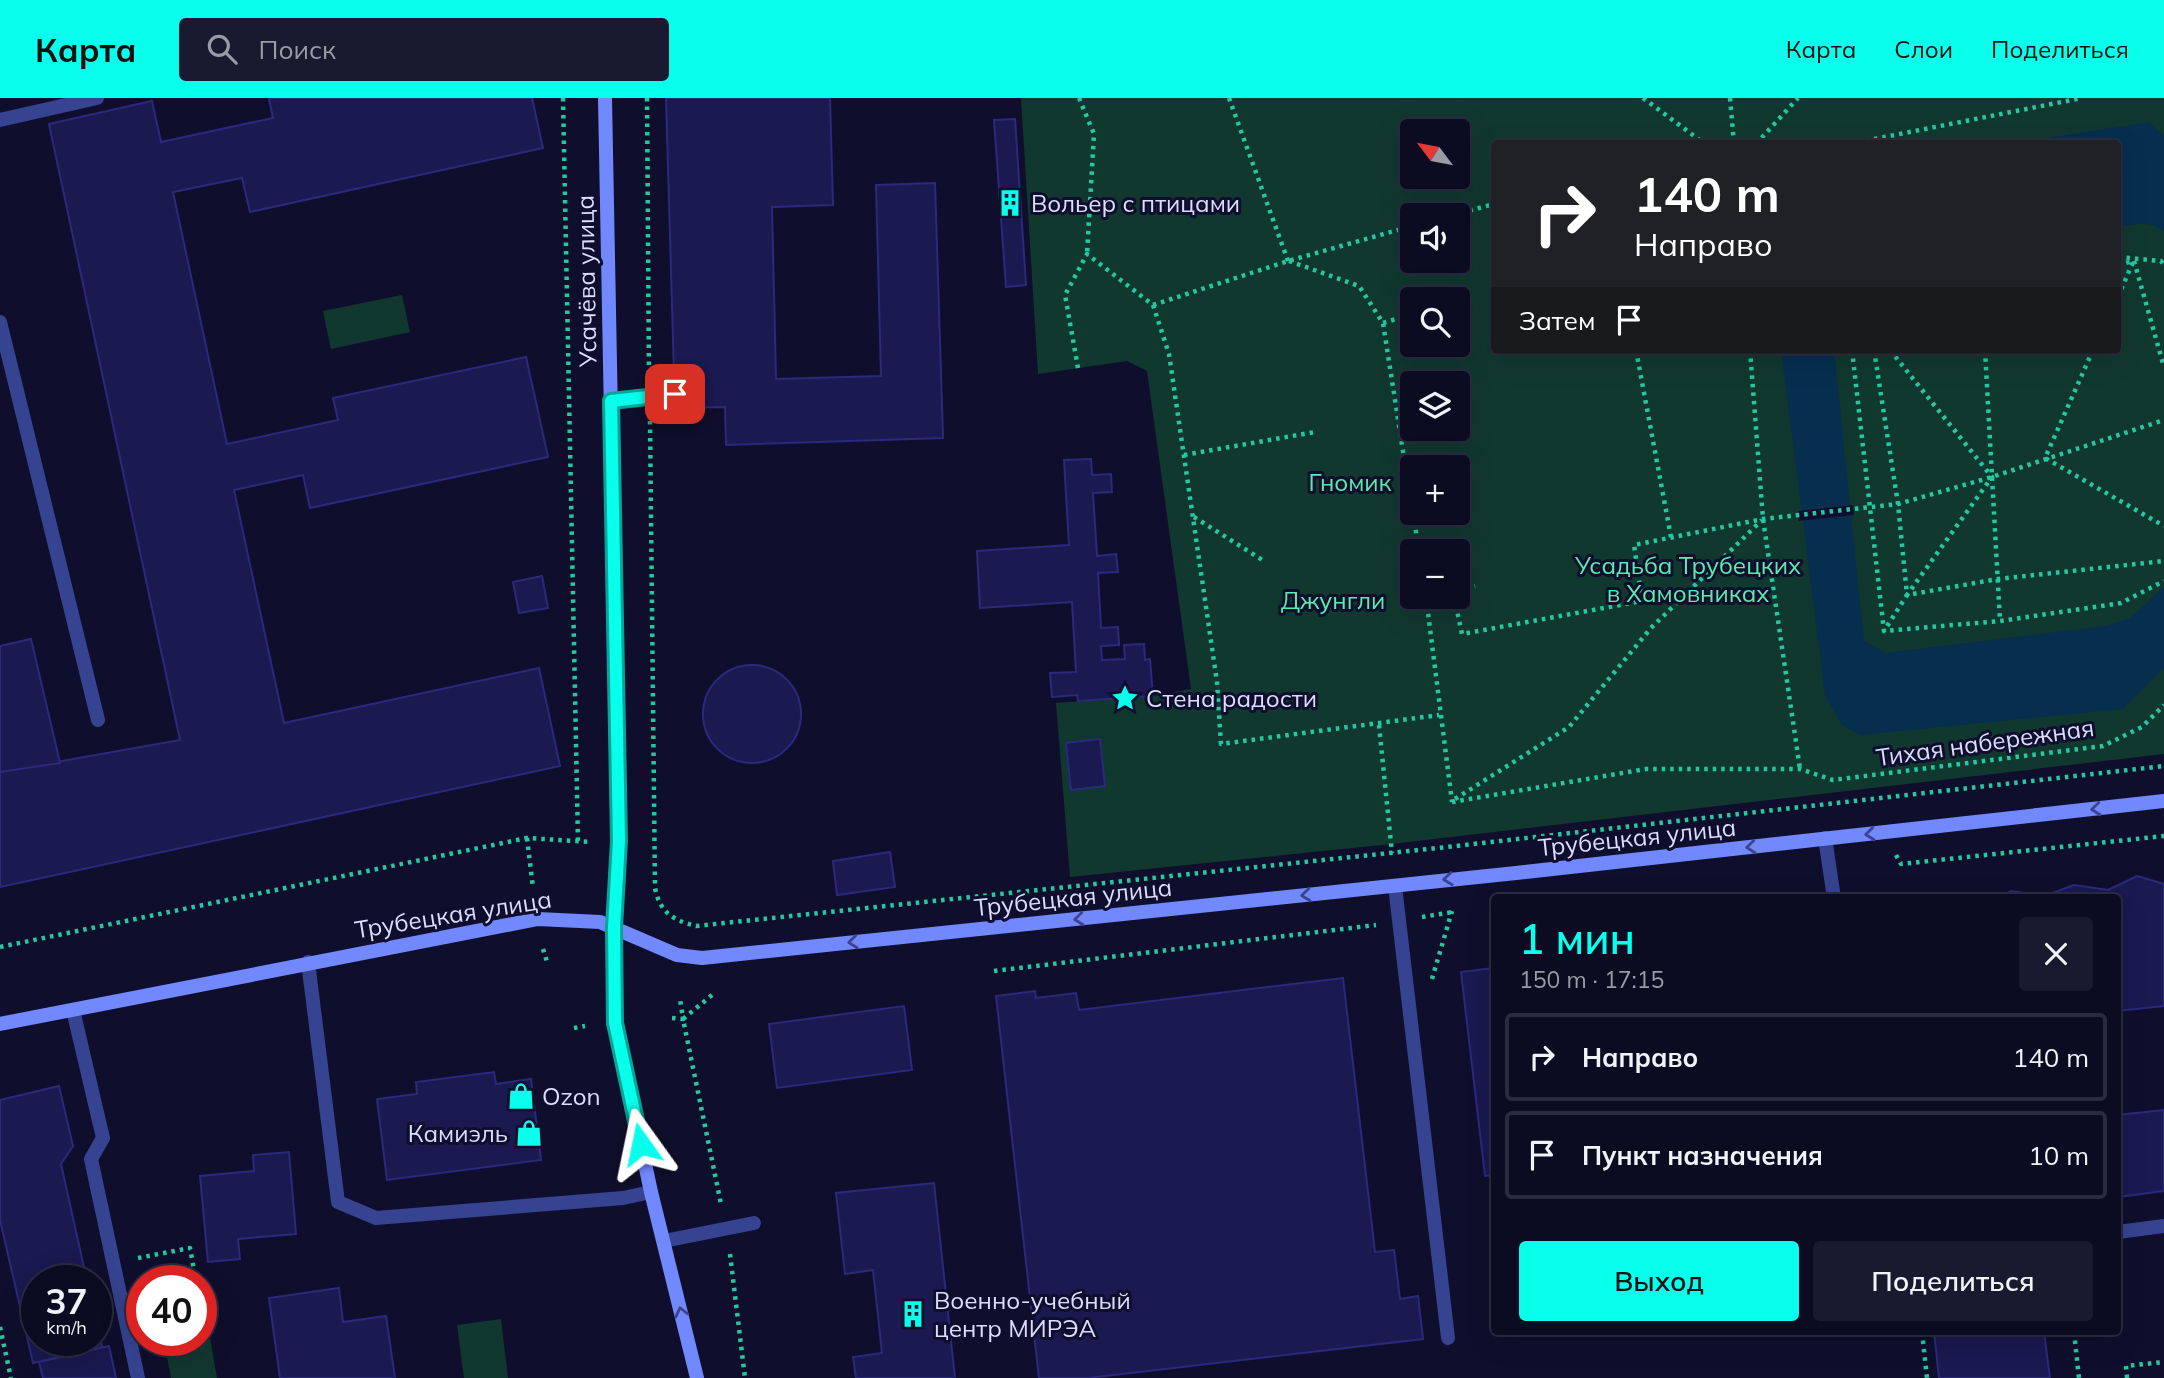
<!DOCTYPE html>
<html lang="ru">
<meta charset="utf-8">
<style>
:root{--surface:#0b0b22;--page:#19192f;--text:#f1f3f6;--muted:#9a9ba5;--line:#2b2b40;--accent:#07ffeb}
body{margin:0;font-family:Mulish,sans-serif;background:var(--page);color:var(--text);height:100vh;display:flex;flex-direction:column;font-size:26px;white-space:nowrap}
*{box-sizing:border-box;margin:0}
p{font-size:23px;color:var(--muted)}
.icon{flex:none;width:38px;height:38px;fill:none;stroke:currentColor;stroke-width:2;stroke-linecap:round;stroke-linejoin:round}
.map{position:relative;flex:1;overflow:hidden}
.panel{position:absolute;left:1491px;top:796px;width:630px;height:441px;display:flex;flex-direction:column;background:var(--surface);border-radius:7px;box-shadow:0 7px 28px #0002,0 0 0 2px var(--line)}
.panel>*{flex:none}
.guide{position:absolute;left:1491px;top:42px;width:630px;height:214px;border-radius:7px;box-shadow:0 7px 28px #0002,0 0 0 2px var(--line);background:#202124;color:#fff;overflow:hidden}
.needle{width:46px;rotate:302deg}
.fabs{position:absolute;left:1400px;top:21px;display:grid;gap:14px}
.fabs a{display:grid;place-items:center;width:70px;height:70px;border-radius:7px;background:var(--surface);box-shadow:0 7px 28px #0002,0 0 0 2px var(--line);font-size:35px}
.speed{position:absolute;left:21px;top:1167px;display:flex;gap:14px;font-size:35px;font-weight:700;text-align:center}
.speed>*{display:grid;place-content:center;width:91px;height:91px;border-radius:50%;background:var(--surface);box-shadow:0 7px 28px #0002,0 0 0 2px var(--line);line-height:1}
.speed small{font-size:18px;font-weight:400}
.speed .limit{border:10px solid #d22;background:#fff;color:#111}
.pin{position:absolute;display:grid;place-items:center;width:60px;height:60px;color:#fff;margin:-30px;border-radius:14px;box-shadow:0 4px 10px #0006}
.me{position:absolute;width:77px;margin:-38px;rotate:348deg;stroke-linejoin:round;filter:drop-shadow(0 0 5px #0008)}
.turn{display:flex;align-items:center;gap:24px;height:147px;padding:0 28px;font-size:32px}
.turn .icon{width:91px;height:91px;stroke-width:2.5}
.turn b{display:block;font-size:49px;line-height:60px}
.then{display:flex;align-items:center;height:66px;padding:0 28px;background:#0003;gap:14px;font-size:26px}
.round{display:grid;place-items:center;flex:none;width:74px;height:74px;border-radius:7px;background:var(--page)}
.headline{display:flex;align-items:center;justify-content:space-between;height:119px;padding:0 28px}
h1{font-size:42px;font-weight:600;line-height:52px;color:var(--accent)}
.cta{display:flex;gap:14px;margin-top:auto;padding:14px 28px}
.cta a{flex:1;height:80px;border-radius:7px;background:var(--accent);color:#111;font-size:28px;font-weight:600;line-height:80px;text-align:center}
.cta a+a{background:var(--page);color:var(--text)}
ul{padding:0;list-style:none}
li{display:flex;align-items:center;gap:21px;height:88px;margin:0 14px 10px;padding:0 14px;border:4px solid var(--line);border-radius:7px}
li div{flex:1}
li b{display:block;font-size:26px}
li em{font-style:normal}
header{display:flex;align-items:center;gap:42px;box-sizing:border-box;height:98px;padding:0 35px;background:var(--accent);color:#111}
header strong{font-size:33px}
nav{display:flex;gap:38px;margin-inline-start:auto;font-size:24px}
.search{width:490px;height:63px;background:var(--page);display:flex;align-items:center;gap:18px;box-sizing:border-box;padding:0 24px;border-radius:7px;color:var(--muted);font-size:26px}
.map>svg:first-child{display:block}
.green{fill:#11382f;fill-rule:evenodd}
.water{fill:#062e4f}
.pier{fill:#0f0f2d}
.building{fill:#1a1950;stroke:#2b297e;stroke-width:2}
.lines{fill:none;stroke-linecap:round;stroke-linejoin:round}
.path{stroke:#25c8a1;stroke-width:4.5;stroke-dasharray:3.5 5;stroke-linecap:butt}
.lane{stroke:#364390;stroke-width:14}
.secondary{stroke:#7288ff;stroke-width:14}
.oneway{stroke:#3c458c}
.route-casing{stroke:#05a699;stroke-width:18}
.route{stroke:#07ffeb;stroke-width:12}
.labels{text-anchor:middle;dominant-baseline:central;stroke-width:6;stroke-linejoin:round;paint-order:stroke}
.poi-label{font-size:24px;fill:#dbddff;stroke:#0f0f2d;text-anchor:start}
.street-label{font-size:24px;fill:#dbddff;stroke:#0f0f2d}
.park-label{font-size:24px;fill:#5bebad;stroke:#0f0f2d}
</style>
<header>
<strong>Карта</strong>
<div class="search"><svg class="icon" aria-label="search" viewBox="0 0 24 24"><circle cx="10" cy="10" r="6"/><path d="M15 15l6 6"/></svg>Поиск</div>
<nav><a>Карта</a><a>Слои</a><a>Поделиться</a></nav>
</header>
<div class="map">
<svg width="2164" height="1280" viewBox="0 0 2164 1280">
<rect width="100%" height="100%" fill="#0f0f2d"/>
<g class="green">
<path d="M 1021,0 L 2164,0 L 2164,656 L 1391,746 L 1070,779 L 1056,605 L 1153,598 L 1191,591 L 1147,273 L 1127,263 L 1038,276 ZM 1412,33 L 1458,33 L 1458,79 L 1412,79 ZM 1494,46 L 2118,46 L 2118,252 L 1494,252 ZM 1412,117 L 1458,117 L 1458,163 L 1412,163 ZM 1412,201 L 1458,201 L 1458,247 L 1412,247 ZM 1412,285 L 1458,285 L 1458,331 L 1412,331 ZM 1412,369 L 1458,369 L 1458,415 L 1412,415 ZM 1412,453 L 1458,453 L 1458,499 L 1412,499 Z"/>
<polygon points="402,197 410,234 331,251 323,213"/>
<polygon points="501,1221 508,1280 464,1280 457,1227"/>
<polygon points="208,1228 217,1280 171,1280 164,1243 201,1242 201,1229"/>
</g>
<g class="water">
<path d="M 2149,24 L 2164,38 L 2164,133 C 2151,123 2133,126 2118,129 L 2118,46 L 2016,45 Z"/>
<polygon points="1781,252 1834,252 1864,543 1886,555 2106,528 2130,520 2164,489 2164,570 2123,611 1860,637 1842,627 1825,597"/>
</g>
<polygon class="pier" points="1853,407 1854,417 1799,423 1798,413"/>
<g class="building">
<polygon points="274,0 532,0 543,50 250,114 242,80 173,94 227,346 338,322 333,300 526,259 548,359 310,410 303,377 234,392 284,625 539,570 560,668 0,789 0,674 180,642 49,26 152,3 161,44 273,20 269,1"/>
<polygon points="666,0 830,0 833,107 772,109 776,281 881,278 876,87 935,85 943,340 726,347 725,309 675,310"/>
<polygon points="1015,21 1026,187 1006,189 994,22"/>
<polygon points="1091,361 1092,377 1111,376 1112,394 1093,395 1097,458 1116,456 1118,474 1098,475 1101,530 1118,529 1119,547 1101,548 1102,562 1125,561 1124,547 1144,546 1145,562 1150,561 1153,598 1078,603 1077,597 1052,599 1050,575 1076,574 1072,504 980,510 977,453 1069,447 1064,362"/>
<polygon points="542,478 548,510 519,515 513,484"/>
<polygon points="31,541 60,665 0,674 0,548"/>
<circle cx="752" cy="616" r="49"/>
<polygon points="1100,641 1105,688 1071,692 1066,645"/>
<polygon points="890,754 895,789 837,797 833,763"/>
<polygon points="2137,778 2164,786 2164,908 2118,913 2118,800 1997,800 2011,793 2044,798 2074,787 2108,792"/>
<polygon points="1494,870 1494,1077 1485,1078 1461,874"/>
<polygon points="1343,880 1375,1154 1394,1152 1400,1201 1418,1198 1423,1241 1088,1280 1039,1280 996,898 1035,893 1036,900 1076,895 1079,912"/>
<polygon points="904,908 912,972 777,990 769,926"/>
<polygon points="494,974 496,986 531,981 541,1062 387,1082 377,1001 417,996 416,984"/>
<polygon points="59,988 73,1048 61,1066 87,1183 37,1183 37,1242 96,1242 96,1222 102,1249 33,1265 0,1122 0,1002"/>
<polygon points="2164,1012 2164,1093 2118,1099 2118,1017"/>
<polygon points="289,1054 296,1136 238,1141 240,1161 208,1164 200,1078 254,1073 253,1057"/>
<polygon points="934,1085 955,1280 856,1280 853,1259 882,1255 873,1172 845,1176 836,1095"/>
<polygon points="339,1190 343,1224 386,1218 395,1280 280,1280 269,1200"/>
<polygon points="1934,1234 2044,1234 2050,1280 1939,1280"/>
<polygon points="109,1248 116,1280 43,1280 39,1264"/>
</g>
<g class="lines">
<g class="path">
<polyline points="563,0 578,744"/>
<polyline points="647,0 649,276"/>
<polyline points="1079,0 1094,36 1087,156"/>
<polyline points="1229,0 1288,163"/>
<polyline points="1643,0 1705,46"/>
<polyline points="1730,0 1734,46"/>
<polyline points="1756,46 1798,0"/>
<polyline points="1849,46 2082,0"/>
<polyline points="1453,117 1494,106"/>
<polyline points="2118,159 2161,163 2164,167"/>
<polyline points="1289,163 1359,188 1383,225 1412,411"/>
<polyline points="2134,163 2164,269"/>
<polyline points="2118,167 2133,163"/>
<polyline points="2118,199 2133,164"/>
<polyline points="1153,207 1169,256 1217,584 1221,646 1439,617"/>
<polyline points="1383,225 1412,216"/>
<polyline points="1636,252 1671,439"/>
<polyline points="1750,252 1763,421 1800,671"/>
<polyline points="1852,252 1884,533 2000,523 2121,505 2164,483"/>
<polyline points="1874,252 1898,406 1907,497 1884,533"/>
<polyline points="1890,252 1992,379 1907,497 1998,481 2164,463"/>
<polyline points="1985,252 2000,523"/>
<polyline points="2093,252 2045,360 2164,428"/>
<polyline points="1078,270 1065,197 1087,156 1153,207 1288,163 1412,128"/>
<path d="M 650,323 L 655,790 C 660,815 673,822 696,828 L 1447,749 L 2164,668"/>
<polyline points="1184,357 1315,334"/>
<polyline points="1458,409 1458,408"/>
<polyline points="1413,415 1419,453"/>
<polyline points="1413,418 1430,415"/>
<polyline points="1194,419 1264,463"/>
<polyline points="1458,492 1475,488"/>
<polyline points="1426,499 1452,704"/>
<polyline points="1454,499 1462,536 1642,503 1634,447 1763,421 1898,406 1992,379 2164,322"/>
<polyline points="1426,501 1433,499"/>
<polyline points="1379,627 1392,755"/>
<polyline points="1455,701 1569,629 1651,530 1762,422"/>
<polyline points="1452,704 1646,671 1800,671 1833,682 2103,648 2142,629 2164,607"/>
<polyline points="527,740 533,790"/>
<polyline points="1896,757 1901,766 2164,738"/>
<polyline points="1422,819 1453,814"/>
<polyline points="0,849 527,740 592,744"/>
<polyline points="543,851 548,867"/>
<polyline points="994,873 1376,827"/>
<polyline points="1432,881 1452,813"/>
<polyline points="712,897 683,921 721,1106"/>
<polyline points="672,920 683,921 680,901"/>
<polyline points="574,930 585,928"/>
<polyline points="730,1156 745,1280"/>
<polyline points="138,1160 190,1150 196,1183"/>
<polyline points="201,1211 204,1229"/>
<polyline points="0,1229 11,1280"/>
<polyline points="1922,1234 1927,1280"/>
<polyline points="2074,1234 2079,1280"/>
<polyline points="2127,1280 2126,1268 2164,1264"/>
</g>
<g class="lane">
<polyline points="0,22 97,0"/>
<polyline points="0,224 98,622"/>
<polyline points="611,303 675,296"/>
<polyline points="1825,740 1834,800"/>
<polyline points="1395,788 1448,1240"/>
<polyline points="308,864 338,1104 376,1120 623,1100 651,1094"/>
<polyline points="73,912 103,1040 91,1061 138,1280"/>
<polyline points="2118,1134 2164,1128"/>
<polyline points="664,1143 754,1125"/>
</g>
<g class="secondary">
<polyline points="605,0 619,743 614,829 615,925 651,1094 697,1280"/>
<polyline points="0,926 538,821 600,824 677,857 702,860 1516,775 2164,703"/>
</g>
</g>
<defs><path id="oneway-chevron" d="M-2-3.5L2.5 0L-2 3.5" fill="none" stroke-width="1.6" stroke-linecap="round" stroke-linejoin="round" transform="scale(1.75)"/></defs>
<g class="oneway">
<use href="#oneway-chevron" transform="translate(2096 711) rotate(174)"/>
<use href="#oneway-chevron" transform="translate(1870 736) rotate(174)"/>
<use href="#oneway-chevron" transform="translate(1751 749) rotate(174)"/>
<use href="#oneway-chevron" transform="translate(1448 781) rotate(174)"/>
<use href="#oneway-chevron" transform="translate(1306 797) rotate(174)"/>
<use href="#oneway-chevron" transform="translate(1079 821) rotate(174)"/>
<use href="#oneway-chevron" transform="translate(853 844) rotate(174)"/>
<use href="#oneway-chevron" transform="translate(681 1214) rotate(-104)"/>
</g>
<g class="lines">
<defs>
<polyline id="route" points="641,1046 615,925 614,829 619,743 611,303 675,296"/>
</defs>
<use href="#route" class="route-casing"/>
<use href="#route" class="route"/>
</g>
<defs>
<symbol id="building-bare" viewBox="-9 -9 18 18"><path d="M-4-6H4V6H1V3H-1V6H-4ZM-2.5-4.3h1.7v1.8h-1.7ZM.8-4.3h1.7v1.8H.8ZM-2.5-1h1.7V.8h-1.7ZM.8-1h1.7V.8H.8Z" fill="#07ffeb" stroke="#0f0f2d" stroke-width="2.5" paint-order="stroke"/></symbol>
<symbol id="sight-bare" viewBox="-9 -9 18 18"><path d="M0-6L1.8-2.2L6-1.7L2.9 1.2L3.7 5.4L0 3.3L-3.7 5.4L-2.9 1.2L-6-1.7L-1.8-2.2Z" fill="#07ffeb" stroke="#0f0f2d" stroke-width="2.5" paint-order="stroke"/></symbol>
<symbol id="shop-bare" viewBox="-9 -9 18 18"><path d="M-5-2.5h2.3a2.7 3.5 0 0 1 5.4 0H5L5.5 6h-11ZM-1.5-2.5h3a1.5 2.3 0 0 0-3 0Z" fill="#07ffeb" stroke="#0f0f2d" stroke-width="2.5" paint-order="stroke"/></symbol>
</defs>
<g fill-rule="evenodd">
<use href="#building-bare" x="991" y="86" width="38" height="38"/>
<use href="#sight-bare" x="1106" y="581" width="38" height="38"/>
<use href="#shop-bare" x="502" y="979" width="38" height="38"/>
<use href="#shop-bare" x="510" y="1016" width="38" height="38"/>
<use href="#building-bare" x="894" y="1197" width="38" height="38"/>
</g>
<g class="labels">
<g class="poi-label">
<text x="1031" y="105">Вольер с птицами</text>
<text x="1146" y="600">Стена радости</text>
<text x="542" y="998">Ozon</text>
<text x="508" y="1035" text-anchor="end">Камиэль</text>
<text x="934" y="1202">Военно-учебный<tspan x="934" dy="28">центр МИРЭА</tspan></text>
</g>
<g class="street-label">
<text transform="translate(586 183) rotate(-91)">Усачёва улица</text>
<text transform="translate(1985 644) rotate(-8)">Тихая набережная</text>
<text transform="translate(1637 739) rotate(-6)">Трубецкая улица</text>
<text transform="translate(1073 799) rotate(-6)">Трубецкая улица</text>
<text transform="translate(453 816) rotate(-9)">Трубецкая улица</text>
</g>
<g class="park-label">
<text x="1350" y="384">Гномик</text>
<text x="1688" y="467">Усадьба Трубецких<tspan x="1688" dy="28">в Хамовниках</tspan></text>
<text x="1333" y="502">Джунгли</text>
</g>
</g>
</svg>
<div class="fabs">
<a><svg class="needle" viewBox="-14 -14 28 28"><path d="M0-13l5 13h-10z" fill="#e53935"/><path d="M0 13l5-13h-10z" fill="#9a9ba5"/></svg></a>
<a><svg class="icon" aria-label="sound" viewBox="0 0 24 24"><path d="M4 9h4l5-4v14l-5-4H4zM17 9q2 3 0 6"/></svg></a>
<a><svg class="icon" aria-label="search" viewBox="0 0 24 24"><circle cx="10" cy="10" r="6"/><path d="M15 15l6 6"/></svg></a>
<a><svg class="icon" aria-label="layers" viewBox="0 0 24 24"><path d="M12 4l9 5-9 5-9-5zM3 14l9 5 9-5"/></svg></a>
<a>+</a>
<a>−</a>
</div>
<div class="speed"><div>37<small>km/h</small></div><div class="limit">40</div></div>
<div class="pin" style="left:675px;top:296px;background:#d93025"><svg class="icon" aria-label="arrive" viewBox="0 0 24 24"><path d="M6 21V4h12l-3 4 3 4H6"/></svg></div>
<svg class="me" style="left:641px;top:1046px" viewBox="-20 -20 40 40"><path d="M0-17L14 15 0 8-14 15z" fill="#07ffeb" stroke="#fff" stroke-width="4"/></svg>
<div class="guide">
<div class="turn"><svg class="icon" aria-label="right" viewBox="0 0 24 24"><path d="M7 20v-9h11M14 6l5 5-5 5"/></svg><div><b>140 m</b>Направо</div></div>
<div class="then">Затем<svg class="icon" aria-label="arrive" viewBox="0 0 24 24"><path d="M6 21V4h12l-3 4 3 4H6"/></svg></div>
</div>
<section class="panel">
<div class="headline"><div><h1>1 мин</h1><p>150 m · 17:15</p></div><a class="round"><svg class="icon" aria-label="close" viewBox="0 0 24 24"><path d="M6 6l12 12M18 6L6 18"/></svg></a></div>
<ul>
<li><svg class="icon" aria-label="right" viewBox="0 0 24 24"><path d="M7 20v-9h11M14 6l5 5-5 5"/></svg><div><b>Направо</b></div><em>140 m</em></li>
<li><svg class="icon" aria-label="arrive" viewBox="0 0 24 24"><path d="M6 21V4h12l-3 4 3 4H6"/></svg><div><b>Пункт назначения</b></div><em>10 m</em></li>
</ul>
<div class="cta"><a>Выход</a><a>Поделиться</a></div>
</section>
</div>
